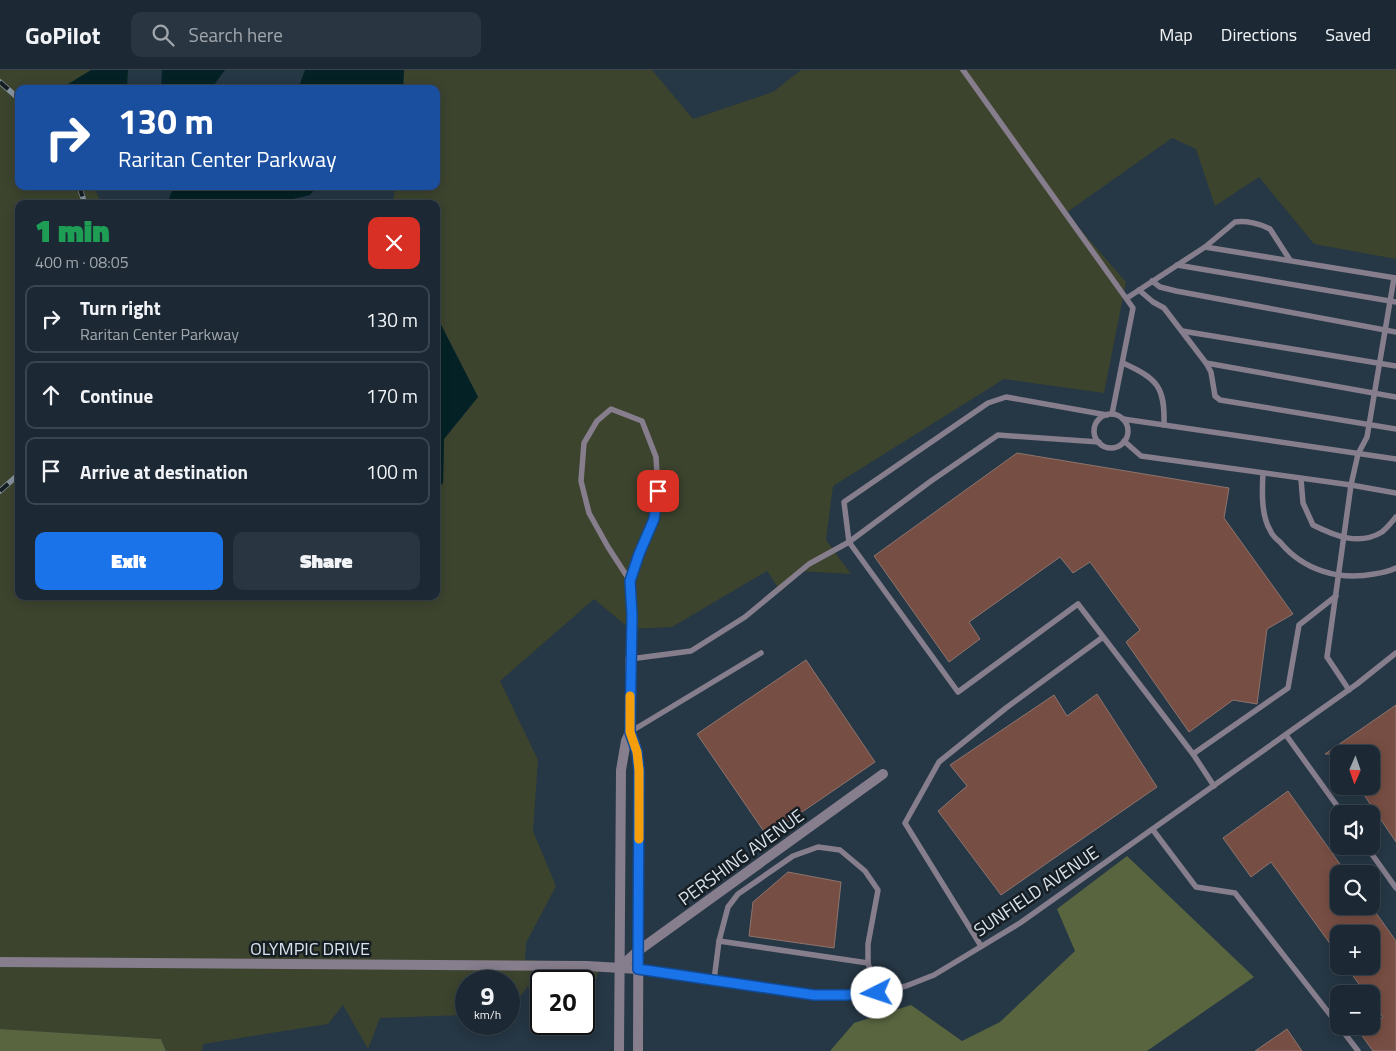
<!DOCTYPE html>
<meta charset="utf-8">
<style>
:root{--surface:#1c2934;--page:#293540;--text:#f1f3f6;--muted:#a0a6ac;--line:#3a454f;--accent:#1a73e8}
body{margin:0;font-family:"Titillium Web",sans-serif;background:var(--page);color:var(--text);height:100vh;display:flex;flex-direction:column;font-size:19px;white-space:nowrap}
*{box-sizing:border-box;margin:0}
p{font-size:16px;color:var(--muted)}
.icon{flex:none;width:28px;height:28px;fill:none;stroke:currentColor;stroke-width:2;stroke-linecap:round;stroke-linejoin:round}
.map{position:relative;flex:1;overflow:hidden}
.sheet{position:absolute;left:15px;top:130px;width:425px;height:400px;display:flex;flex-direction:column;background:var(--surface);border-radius:10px;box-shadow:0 2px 12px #0003,0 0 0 1px var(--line)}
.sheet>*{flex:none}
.hud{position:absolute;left:15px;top:15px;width:425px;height:105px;border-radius:10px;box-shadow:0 2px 12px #0003,0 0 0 1px var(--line);background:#1a4fa0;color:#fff;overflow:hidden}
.needle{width:32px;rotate:182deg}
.controls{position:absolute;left:1330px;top:675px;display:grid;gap:10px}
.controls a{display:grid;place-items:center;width:50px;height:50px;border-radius:10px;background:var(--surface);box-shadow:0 2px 12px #0003,0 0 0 1px var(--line);font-size:25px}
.speed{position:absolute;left:455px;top:900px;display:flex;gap:10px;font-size:25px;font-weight:700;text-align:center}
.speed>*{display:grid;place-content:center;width:65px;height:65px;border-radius:50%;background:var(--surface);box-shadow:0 2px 12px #0003,0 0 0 1px var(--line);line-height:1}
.speed small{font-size:12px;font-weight:400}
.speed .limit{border:2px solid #111;border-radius:8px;background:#fff;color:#111}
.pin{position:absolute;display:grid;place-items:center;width:42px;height:42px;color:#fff;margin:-21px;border-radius:10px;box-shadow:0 2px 8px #0006}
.me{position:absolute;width:55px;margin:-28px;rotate:266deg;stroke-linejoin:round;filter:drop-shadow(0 0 4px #0008)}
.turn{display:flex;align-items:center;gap:18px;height:105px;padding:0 20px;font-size:22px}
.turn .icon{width:65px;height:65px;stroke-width:2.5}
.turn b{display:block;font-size:35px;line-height:42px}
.round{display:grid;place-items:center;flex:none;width:52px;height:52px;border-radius:10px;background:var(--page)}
.summary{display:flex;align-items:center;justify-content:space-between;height:85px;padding:0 20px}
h1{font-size:30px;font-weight:800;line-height:38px;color:#1e9e55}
.cta{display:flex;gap:10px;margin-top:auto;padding:10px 20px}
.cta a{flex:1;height:58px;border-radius:10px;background:var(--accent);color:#fff;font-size:20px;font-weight:800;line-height:58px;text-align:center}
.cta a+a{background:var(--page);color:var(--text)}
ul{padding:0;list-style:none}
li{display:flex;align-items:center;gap:15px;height:68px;margin:0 10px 8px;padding:0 10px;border:2px solid var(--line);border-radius:10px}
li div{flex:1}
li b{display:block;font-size:19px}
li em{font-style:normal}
header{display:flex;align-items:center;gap:30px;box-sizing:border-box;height:70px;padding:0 25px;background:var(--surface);border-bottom:1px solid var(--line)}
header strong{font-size:24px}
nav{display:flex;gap:28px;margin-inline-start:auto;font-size:18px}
.search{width:350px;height:45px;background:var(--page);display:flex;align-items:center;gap:12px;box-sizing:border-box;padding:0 18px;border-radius:10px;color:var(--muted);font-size:19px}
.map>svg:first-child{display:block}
.green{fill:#3c442e}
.forest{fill:#58653f}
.water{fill:#042225}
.building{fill:#774e43;stroke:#8d746e}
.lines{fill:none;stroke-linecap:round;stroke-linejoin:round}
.lane{stroke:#867d8d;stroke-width:5.5}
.street{stroke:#867d8d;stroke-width:10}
.rail-casing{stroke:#86949f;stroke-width:5.5}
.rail{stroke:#161e24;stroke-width:4;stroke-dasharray:11;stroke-linecap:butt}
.route-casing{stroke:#114b97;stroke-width:12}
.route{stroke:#1a73e8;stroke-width:9}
.slow{stroke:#f59e0b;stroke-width:9}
.labels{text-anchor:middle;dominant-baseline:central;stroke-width:5;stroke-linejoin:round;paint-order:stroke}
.street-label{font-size:18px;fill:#d8e3ec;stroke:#161e24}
</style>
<header>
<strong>GoPilot</strong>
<div class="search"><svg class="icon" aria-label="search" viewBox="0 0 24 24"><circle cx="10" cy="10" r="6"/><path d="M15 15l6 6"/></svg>Search here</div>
<nav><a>Map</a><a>Directions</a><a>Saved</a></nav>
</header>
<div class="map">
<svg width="1396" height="981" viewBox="0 0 1396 981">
<rect width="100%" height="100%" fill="#263745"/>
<polygon class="green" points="0,0 128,0 127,19 19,19 19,116 93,116 102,134 19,134 19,526 436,526 436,420 443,413 444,369 478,327 436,245 436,134 393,134 395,116 436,116 436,19 403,19 404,0 652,0 693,49 773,22 801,0 1396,0 1396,189 1314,174 1259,107 1215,136 1196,79 1172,68 1066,143 1126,212 1104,323 1004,309 833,416 826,470 851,504 798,501 781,522 767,501 672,557 630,559 594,529 500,611 538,690 533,761 556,816 526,873 525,890 601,893 584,952 584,911 541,911 541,946 538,945 528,916 509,942 509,911 466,911 466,945 380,948 368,979 343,935 328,954 203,974 202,981 166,981 161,969 0,959"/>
<g class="forest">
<polygon points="1127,786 1254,907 1147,981 830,981 854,953 911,935 962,971 1000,952 1075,881 1057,839"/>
<polygon points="0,959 161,969 166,981 0,981"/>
</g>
<g class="water">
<polygon points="91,0 128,0 127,19 60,19"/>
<polygon points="162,0 225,0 211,19 161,19"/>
<polygon points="305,0 404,0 403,19 298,19"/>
<polygon points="174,116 317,116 310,125 270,134 167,134"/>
<polygon points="436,245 478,327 444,369 443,413 436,420"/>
</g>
<g class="building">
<polygon points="1017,383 1229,418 1224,448 1293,544 1267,559 1257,634 1233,630 1189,662 1126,572 1140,560 1090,492 1073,503 1060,487 969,552 980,569 949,592 874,486"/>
<polygon points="806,590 875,692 767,766 697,664"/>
<polygon points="1097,624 1157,717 1001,825 938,741 967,716 950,695 1054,625 1067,646"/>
<polygon points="1396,635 1396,772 1358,716 1371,716 1371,684 1325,684"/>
<polygon points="1288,721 1347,804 1339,804 1339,836 1371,836 1396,871 1396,981 1373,981 1360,963 1383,947 1371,930 1371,924 1366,924 1346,896 1371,896 1371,864 1339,864 1339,886 1271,792 1251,807 1223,768"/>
<polygon points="788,802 841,812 834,878 749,866 753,832"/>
<polygon points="1287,959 1302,981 1255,981"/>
</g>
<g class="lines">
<g class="lane">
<polyline points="963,0 1133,238 1112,344"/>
<path d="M 1205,177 L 1235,152 C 1245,150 1261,154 1270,159 L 1290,190"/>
<polyline points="1177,195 1396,232"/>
<polyline points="1152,211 1160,217 1176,221 1396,262"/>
<polyline points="1139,220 1153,232 1164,238 1206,293 1211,302 1215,326 1220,330 1396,359"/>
<polyline points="1127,228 1205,177 1396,208"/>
<polyline points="1182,261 1396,296"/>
<path d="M 1123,293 C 1158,309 1165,317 1164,355"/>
<polyline points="1206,293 1396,327"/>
<circle cx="1111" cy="361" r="17"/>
<polyline points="1123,349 1396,389"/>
<polyline points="1124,371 1141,386 1351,415 1396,423"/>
<polyline points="1099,372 998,365 931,411 849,472 958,622 1078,534 1193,684 1214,716"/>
<path d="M 1263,403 C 1262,420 1261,445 1270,460 C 1272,465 1276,469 1280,472 C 1303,500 1339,511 1374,504 C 1382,503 1389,502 1396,498"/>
<path d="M 1301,409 L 1303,433 L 1313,455 C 1335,466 1359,476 1382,462 C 1387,458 1392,452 1396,447"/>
<polyline points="630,511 608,477 589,443 581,411 584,373 597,351 611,339 642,351 656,387 658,421 654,449 639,484 630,511 632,545 630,589 691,581 745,547 809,494 849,472 844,432 988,333 1006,327 1107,345"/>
<polyline points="1349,620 1327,587 1351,415 1358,384 1367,367 1394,208"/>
<polyline points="630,662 761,583"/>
<polyline points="1286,665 1343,744"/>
<polyline points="1193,684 1288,618 1299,555 1336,526"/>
<polyline points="1153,760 1196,817 1235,823 1339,956"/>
<polyline points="1366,776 1396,818"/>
<polyline points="719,871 868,893"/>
<polyline points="981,876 905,753 939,692 1006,638 1103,567"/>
<polyline points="638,899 814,925 847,925 877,923 906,916 934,905 1020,853 1357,614 1396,583"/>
<polyline points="714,910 719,871 728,837 738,824 793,786 818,777 840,780 865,801 878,820 868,874 868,893 877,923"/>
<polyline points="1339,956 1358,981"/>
</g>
<g class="street">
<polyline points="630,589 630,662 635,673 639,700 638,981"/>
<polyline points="0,892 587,896 638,899"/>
<polyline points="619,898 638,881 883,704"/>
<polyline points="619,981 621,700 626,671 630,662"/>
</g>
<defs>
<g id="rail">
<polyline points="0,12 19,29"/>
<polyline points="79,116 85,134"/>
<polyline points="0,421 19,404"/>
</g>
</defs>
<use href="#rail" class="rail-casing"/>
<use href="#rail" class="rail"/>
</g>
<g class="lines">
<defs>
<polyline id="route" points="658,421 654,449 639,484 630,511 632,545 630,662 637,682 639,700 638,899 814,925 847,925 877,923"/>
</defs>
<use href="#route" class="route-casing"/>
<use href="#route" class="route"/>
<polyline class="slow" points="630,626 630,662 637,682 639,700 639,769"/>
</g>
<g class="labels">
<g class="street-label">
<text transform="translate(741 787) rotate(-36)">PERSHING AVENUE</text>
<text transform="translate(1036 821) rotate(-34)">SUNFIELD AVENUE</text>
<text x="310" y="878">OLYMPIC DRIVE</text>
</g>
</g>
</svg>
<div class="controls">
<a><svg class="needle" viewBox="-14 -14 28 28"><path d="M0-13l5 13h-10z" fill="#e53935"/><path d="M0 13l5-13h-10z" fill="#a0a6ac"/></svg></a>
<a><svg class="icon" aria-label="sound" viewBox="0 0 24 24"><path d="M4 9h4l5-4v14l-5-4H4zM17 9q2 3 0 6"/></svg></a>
<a><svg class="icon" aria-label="search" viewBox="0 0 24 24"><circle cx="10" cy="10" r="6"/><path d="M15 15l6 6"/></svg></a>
<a>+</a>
<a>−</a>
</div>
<div class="speed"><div>9<small>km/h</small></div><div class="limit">20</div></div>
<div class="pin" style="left:658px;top:421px;background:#d93025"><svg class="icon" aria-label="arrive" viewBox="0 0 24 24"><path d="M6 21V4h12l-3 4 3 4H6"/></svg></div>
<svg class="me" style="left:877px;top:923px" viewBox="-20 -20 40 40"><circle r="19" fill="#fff"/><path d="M0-13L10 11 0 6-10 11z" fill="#1a73e8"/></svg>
<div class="hud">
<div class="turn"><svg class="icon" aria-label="right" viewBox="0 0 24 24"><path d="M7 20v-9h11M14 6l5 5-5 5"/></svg><div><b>130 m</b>Raritan Center Parkway</div></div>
</div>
<section class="sheet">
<div class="summary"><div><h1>1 min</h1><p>400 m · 08:05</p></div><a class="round" style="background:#d93025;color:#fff"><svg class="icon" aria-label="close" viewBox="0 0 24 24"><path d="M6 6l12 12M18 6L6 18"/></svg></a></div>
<ul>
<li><svg class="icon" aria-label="right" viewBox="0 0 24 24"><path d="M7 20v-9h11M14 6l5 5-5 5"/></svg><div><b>Turn right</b><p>Raritan Center Parkway</p></div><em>130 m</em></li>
<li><svg class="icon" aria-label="ahead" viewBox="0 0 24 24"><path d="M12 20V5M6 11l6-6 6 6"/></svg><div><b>Continue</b></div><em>170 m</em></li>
<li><svg class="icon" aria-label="arrive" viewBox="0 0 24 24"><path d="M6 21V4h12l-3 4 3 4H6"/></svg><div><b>Arrive at destination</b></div><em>100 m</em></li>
</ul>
<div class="cta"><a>Exit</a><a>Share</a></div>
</section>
</div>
